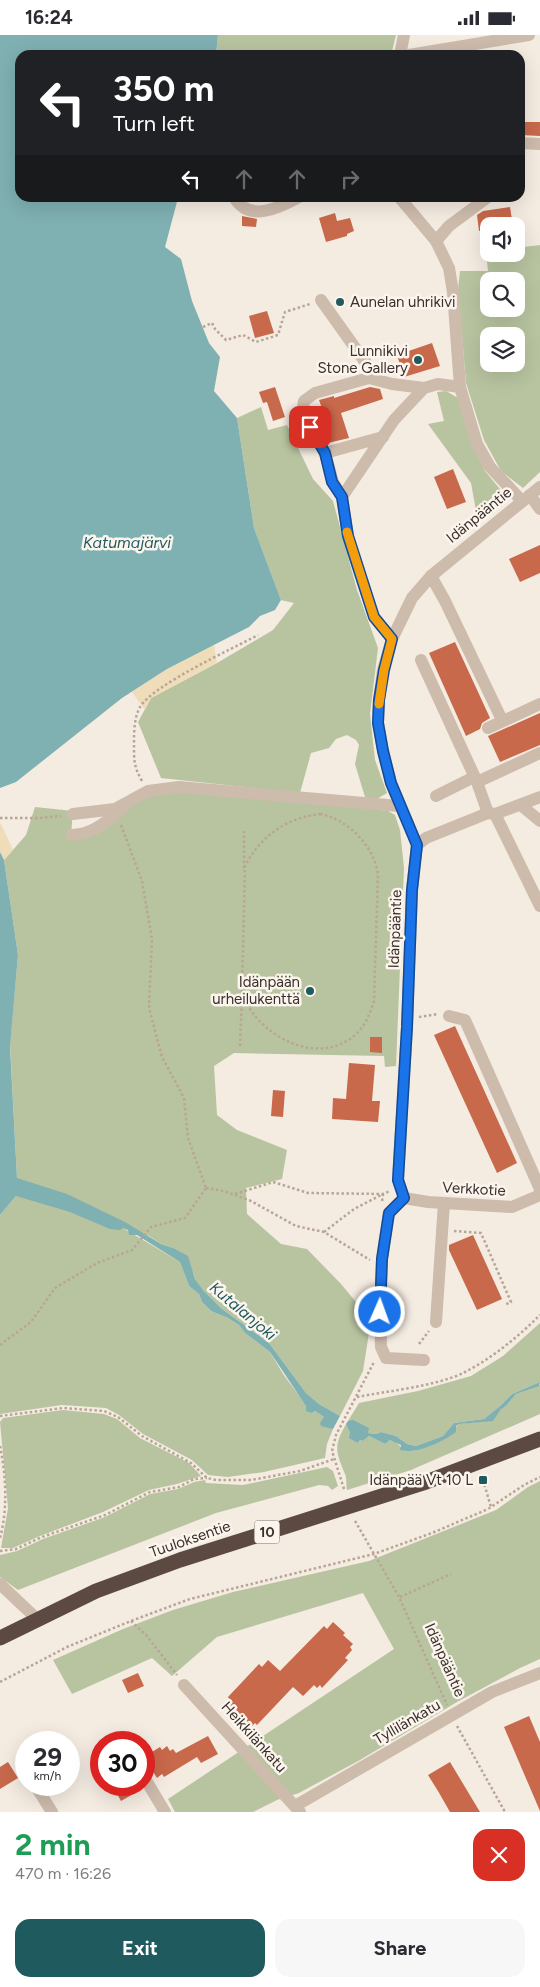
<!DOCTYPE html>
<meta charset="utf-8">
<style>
:root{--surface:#fff;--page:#f7f7f7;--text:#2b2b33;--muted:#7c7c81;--accent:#1f5a5e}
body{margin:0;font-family:Figtree,sans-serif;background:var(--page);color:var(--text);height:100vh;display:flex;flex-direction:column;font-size:19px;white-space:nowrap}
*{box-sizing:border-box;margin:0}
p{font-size:16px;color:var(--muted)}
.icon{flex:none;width:28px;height:28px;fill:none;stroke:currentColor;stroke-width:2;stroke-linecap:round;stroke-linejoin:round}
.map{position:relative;height:1777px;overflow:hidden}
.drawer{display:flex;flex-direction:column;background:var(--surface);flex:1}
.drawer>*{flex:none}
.top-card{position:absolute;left:15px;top:15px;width:510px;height:152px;border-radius:15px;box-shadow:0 5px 20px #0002;background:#202124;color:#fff;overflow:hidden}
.buttons{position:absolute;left:480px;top:182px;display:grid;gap:10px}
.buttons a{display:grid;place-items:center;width:45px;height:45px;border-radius:10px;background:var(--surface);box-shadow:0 5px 20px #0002;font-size:25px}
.speed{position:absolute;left:15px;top:1696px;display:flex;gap:10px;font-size:25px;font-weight:700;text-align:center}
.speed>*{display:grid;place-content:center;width:65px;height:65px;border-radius:50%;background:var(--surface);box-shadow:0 5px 20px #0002;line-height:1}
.speed small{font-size:12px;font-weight:400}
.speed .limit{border:8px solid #d22;background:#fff;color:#111}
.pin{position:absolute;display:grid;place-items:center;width:42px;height:42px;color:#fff;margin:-21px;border-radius:10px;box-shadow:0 2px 8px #0006}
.me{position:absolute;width:55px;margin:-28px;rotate:2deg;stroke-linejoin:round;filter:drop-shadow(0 0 4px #0008)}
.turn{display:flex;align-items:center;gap:18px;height:105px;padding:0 15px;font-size:22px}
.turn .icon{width:65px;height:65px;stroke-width:2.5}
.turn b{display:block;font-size:35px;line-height:42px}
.lanes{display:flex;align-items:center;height:48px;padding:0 15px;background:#0003;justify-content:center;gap:25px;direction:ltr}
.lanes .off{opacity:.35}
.round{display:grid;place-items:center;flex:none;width:52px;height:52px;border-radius:15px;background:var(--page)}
.summary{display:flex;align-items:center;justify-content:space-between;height:85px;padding:0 15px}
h1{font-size:30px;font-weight:700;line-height:38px;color:#1e9e55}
.button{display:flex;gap:10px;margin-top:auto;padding:10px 15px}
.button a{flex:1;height:58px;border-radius:15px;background:var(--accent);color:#fff;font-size:20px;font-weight:700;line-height:58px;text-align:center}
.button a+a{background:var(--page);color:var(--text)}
.status{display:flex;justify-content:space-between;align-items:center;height:35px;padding:0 25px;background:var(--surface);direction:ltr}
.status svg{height:14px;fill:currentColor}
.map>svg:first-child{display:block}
.green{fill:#b8c4a0;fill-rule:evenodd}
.sand{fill:#efdcb8}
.water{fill:#7fb0b2}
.building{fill:#c8694b}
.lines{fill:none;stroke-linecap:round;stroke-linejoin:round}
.path{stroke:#b9a596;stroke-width:2.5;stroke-dasharray:2.5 2.5;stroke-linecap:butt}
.minor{stroke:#cdbbac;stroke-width:12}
.highway{stroke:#5c4a42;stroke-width:15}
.route-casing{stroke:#114b97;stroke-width:12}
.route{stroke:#1a73e8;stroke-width:9}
.slow{stroke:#f59e0b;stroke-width:9}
.poi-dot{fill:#1f5a5e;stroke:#fbf5ee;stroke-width:2}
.labels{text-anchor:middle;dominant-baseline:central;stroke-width:5;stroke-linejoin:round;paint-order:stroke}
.shield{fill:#fbf5ee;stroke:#756b66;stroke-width:1}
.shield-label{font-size:14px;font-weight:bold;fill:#3b302b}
.poi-label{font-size:15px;fill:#3b302b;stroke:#fbf5ee;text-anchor:end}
.street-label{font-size:15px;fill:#3b302b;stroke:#fbf5ee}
.water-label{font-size:16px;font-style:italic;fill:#1f5a5e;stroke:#fbf5ee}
</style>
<div class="status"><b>16:24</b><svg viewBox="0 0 49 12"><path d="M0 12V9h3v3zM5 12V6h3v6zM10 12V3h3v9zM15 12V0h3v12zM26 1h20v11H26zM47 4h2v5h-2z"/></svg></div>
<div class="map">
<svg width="540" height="1777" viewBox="0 0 540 1777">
<rect width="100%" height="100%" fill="#f4ebe1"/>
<g class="green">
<polygon points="218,0 396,0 391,20 216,20"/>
<path d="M 540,210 L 540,437 L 523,453 L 501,436 L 484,405 L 466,348 L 458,254 L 460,236 L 488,236 L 486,217 L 489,216 L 489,219 L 516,219 L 516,213 ZM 489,246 L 516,246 L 516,274 L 489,274 ZM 489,301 L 516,301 L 516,329 L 489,329 Z"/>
<polygon points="446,356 458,363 466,392 485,436 504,459 477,481 471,448 428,389 444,386 437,357"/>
<polygon points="261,372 268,395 287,390 313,444 333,466 357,555 378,613 370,679 375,725 387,758 375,765 365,762 355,729 359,710 356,705 347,700 336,704 329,713 311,718 300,758 161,743 138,687 151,663 217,628 273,595 294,568 281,565 254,493 237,383"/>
<polygon points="172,756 333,769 388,776 395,780 400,795 404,833 396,1031 385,1032 384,1021 234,1018 214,1031 217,1080 237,1095 287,1115 282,1144 246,1153 247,1179 281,1209 307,1214 341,1249 371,1285 363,1336 340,1381 319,1369 306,1358 269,1308 222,1274 204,1256 195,1244 193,1237 173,1213 161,1209 149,1201 123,1193 180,1227 189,1251 199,1259 202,1267 211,1276 228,1283 239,1290 245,1298 270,1317 283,1339 312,1378 315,1376 324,1382 333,1394 327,1409 325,1423 264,1437 228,1442 208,1440 192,1425 143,1399 119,1380 106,1373 62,1370 0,1379 0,1180 16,1161 17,1143 10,1009 18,920 4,825 26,800 35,772 73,776 71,800 119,779 150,759"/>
<polygon points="540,1288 540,1347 512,1359 500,1371 484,1384 454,1388 443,1401 416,1411 407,1409 396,1401 381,1397 376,1399 368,1398 348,1386 359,1368 418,1356 471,1341 503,1321"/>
<path d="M 540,1350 L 540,1379 L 411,1435 L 347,1455 C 346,1451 347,1443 345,1439 C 336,1417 333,1412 346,1389 L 350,1398 L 358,1408 L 360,1405 L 363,1406 L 369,1401 L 385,1409 L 390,1405 C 399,1407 399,1411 404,1416 L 412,1416 L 441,1406 L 459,1389 L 493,1385 L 501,1373 L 506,1371 L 516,1359 Z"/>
<polygon points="63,1375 104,1379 117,1384 140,1403 189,1428 201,1441 177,1449 149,1455 103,1477 40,1501 13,1513 1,1513 8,1473 0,1387 3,1383"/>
<polygon points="327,1432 333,1436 338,1451 332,1455 328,1451 319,1450 216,1478 18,1555 0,1542 0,1520 17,1516 43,1504 105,1482 150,1459 178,1454 194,1447 205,1445 206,1448 243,1450"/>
<polygon points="540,1446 540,1624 520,1633 457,1667 360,1725 299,1758 277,1765 253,1777 175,1777 168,1764 394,1614 363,1558 217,1602 172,1641 152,1623 72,1659 53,1625 123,1594 173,1575 233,1557 369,1526 496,1475 528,1452"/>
</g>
<g class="sand">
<polygon points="214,610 217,628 151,663 145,675 132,657 167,634"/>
<polygon points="0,787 13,815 4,825 0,817"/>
</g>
<g class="water">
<polygon points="0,0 218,0 216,20 20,20 20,162 178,163 165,212 181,224 192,266 209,308 220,322 214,356 237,383 254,493 281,565 275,575 260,581 249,592 167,634 122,663 16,747 0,753"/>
<polygon points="0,817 4,825 18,920 10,1012 17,1143 67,1159 125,1187 161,1209 173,1213 188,1221 195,1244 204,1256 222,1274 269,1308 306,1358 319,1369 340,1381 333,1394 321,1391 320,1388 324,1382 315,1376 312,1378 306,1376 306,1371 270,1317 245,1298 239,1290 228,1283 211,1276 202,1267 199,1259 189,1251 180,1227 137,1200 129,1200 128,1195 123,1193 120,1195 110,1194 70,1177 16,1161 0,1180"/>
<path d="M 540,1347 L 539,1351 L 516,1359 L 506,1371 L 501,1374 L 493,1386 L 459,1389 L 456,1391 L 456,1397 C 444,1406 416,1420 400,1415 L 401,1410 L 390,1405 L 385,1409 L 369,1401 L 363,1406 L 360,1405 L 358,1408 L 349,1403 L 350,1398 L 346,1389 L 348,1386 L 353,1385 L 369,1393 L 368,1398 L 376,1399 L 381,1397 L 396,1401 L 407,1409 L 416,1411 L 443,1401 L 454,1388 L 484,1384 L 500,1371 L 512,1359 Z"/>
</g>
<g class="building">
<polygon points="520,87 540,87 540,101 520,100"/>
<polygon points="510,172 513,191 489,191 489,195 479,196 477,180 483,176"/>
<polygon points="335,178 337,186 350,183 354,196 347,199 347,201 326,207 319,183"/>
<polygon points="242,181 257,184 256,192 242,191"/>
<polygon points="267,276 274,298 255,303 249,281"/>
<polygon points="432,308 440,331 404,342 397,320"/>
<polygon points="275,352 285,382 273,386 267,367 263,368 259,357"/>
<polygon points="370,352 380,354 383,364 341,378 349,403 328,408 323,392 328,390 319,365 334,361 334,363"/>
<polygon points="453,434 466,467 447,474 434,442"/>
<polygon points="540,510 540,538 520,547 509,524"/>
<polygon points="455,607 490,683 482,688 480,694 466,701 429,618"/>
<polygon points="540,678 540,710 500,727 488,701"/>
<polygon points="455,991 517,1128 497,1138 434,1000"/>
<polygon points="370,1002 382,1002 382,1018 370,1017"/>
<polygon points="349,1028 375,1030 372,1066 380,1066 378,1087 332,1084 333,1063 346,1064"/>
<polygon points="273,1055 285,1056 283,1082 271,1081"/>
<polygon points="473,1200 502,1264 477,1275 449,1215 449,1210"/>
<polygon points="333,1587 345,1598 343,1600 353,1609 350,1612 352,1615 345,1623 348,1625 322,1653 320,1650 317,1653 314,1650 303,1661 293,1652 257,1690 255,1688 252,1691 228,1668 230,1665 228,1662 259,1629 262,1632 268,1625 280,1636 324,1591 327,1594"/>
<polygon points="138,1638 144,1651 128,1658 122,1645"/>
<polygon points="529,1681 540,1707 540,1776 504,1692"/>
<polygon points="208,1701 218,1719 201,1728 197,1722 164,1742 162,1739 157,1743 144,1722 160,1712 162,1715 167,1711 170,1716 173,1714 176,1718"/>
<polygon points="8,1727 18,1743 0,1754 0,1732"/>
<polygon points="450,1727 480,1777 450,1777 438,1756 428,1740"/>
<polygon points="112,1750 139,1750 142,1754 121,1766"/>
</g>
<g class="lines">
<g class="path">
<polyline points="203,292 212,288 215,294 226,305 243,300 256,307 278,300 285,277 310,269"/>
<path d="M 142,746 C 134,732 134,726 134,710 C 134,697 134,683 140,672 C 153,650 232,614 258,600"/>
<path d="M 320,779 C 348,784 375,812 378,840 L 374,966 C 370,978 366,990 356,999 C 319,1034 255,1000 242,957 L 245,831 C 261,801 286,783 320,779 L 320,777"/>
<polyline points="0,783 39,783 61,781"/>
<polyline points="121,790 142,846 152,904 149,973 162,1022 184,1063 188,1103 206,1153"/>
<polyline points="244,833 244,796"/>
<polyline points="419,982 438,979"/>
<polyline points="240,1011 242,961"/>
<polyline points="206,1153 224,1156 251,1166 296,1191 324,1197 370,1225"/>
<polyline points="235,1159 273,1147 308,1158 383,1159 390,1156"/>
<polyline points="454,1196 481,1198 511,1267 504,1270"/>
<polyline points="324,1197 354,1174 383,1159 382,1167"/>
<polyline points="419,1309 429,1296"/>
<polyline points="0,1310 31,1287 55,1253 97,1228 132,1215 151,1192 185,1183 206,1153"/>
<path d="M 357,1362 C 388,1356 436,1351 463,1338 C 491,1324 518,1302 540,1280"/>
<polyline points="0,1381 63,1373 104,1376 118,1382 142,1401 191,1428 207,1443 216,1445 251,1445 300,1436 334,1424"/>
<path d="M 0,1411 C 6,1441 8,1473 0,1503"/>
<polyline points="483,1445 491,1472"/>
<polyline points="344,1454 332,1416 336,1400 374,1327"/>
<polyline points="355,1486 399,1562 447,1670"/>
<polyline points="0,1516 16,1514 42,1502 105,1480 150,1457 179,1452 194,1444 207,1443"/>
<polyline points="400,1562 451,1539"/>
<polyline points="131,1586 147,1601 177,1640"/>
<polyline points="0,1647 67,1612 131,1586 190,1564 374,1519 432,1498 488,1474 524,1450 540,1442"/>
<polyline points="457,1691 505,1777"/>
</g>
<g class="minor">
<polyline points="400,20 404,0"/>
<polyline points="409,20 529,0"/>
<polyline points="520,108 540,109"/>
<path d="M 234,162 C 249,188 279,173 299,162"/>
<polyline points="399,162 436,206 449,233 453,257 460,352 477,409 490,432 522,466"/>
<polyline points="436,206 449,191 488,162"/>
<polyline points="321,265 366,328 369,343"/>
<polyline points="325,418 383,402"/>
<polyline points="530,460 540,474"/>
<polyline points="342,462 333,447 325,418 302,379 304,366 315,358 369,343 392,349 424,353"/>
<polyline points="431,541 445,566 502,685"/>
<polyline points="392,604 374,582 348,501 342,462 394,385 424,353 438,349 460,352"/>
<polyline points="421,625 477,747 488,778"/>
<polyline points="488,693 540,669"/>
<polyline points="477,747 540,718"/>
<polyline points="436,761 474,742"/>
<polyline points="522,771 540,786"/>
<polyline points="488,778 495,779 540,762"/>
<polyline points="73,779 115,774 148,756 179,752 399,771"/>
<polyline points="495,779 540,871"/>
<path d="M 71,800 C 93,800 107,786 123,773"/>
<polyline points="417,810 426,803 488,778"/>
<polyline points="449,981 465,985 540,1154"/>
<polyline points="404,1163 398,1145 407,992 412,855 417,810 391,748 383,716 378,687 379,665 383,635 392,604 412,563 431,541 540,452"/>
<polyline points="404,1163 389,1178 382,1224 380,1277 381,1312 386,1323 424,1325"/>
<polyline points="404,1163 428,1167 512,1172 540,1160"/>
<polyline points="436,1287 444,1168"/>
<polyline points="0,1549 37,1584"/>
<polyline points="184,1650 300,1777"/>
<polyline points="144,1742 165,1777"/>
<polyline points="35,1750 52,1777"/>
<polyline points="295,1771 492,1657 540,1638"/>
</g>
<polyline class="highway" points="0,1603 96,1556 180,1525 426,1447 540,1404"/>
</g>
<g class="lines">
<defs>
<polyline id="route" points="310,392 325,418 332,447 342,462 348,501 374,582 392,604 384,635 379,665 378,688 383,716 391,748 417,810 412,855 407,992 398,1145 404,1163 389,1178 382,1224 380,1277"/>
</defs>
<use href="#route" class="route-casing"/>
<use href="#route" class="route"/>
<polyline class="slow" points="347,497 374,582 392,604 384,635 379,669"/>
</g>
<g class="poi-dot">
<circle cx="340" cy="267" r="5"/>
<circle cx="418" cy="325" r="5"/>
<circle cx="310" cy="956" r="5"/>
<rect x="478" y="1440" width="10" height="10" rx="2.5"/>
</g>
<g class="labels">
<rect class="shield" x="254.5" y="1485.5" width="25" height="23" rx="4"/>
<g class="shield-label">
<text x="267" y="1497">10</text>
</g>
<g class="poi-label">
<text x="350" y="267" text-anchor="start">Aunelan uhrikivi</text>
<text x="408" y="316">Lunnikivi<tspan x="408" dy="17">Stone Gallery</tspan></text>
<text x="300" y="947">Idänpään<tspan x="300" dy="17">urheilukenttä</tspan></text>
<text x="473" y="1445">Idänpää Vt 10 L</text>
</g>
<g class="street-label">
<text transform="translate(479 480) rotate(-39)">Idänpääntie</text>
<text transform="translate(395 894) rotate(-88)">Idänpääntie</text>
<text transform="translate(474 1154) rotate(3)">Verkkotie</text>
<text transform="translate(190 1504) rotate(-19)">Tuuloksentie</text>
<text transform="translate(445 1625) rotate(66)">Idänpääntie</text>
<text transform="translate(407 1687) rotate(-30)">Tyllilänkatu</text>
<text transform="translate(254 1702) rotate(48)">Heikkilänkatu</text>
</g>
<g class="water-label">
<text x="127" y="507">Katumajärvi</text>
<text transform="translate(243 1276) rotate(40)">Kutalanjoki</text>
</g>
</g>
</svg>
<div class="buttons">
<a><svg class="icon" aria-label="sound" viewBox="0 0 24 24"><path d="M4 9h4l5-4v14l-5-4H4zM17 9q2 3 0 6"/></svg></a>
<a><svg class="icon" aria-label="search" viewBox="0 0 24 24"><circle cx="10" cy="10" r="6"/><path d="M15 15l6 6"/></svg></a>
<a><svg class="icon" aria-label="layers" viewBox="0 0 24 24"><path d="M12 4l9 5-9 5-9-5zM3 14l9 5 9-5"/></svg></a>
</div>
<div class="speed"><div>29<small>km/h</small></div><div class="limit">30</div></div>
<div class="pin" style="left:310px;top:392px;background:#d93025"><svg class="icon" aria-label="arrive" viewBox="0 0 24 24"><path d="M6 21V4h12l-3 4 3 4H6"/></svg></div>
<svg class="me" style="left:380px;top:1277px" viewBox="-20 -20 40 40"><circle r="17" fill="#1a73e8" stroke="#fff" stroke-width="3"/><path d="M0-11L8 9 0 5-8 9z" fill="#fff"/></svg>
<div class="top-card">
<div class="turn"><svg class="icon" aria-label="left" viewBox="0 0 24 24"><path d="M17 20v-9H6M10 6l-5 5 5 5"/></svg><div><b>350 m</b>Turn left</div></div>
<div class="lanes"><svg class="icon" aria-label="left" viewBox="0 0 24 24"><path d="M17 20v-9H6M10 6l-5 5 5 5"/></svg><svg class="icon off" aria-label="ahead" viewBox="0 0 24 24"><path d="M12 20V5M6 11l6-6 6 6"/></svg><svg class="icon off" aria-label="ahead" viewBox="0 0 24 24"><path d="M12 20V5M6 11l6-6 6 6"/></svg><svg class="icon off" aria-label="right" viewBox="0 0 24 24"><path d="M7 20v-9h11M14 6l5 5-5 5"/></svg></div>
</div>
</div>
<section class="drawer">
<div class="summary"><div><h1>2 min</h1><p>470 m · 16:26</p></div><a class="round" style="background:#d93025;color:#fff"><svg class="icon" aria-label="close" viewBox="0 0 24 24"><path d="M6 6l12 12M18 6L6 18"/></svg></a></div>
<div class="button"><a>Exit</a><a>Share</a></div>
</section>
